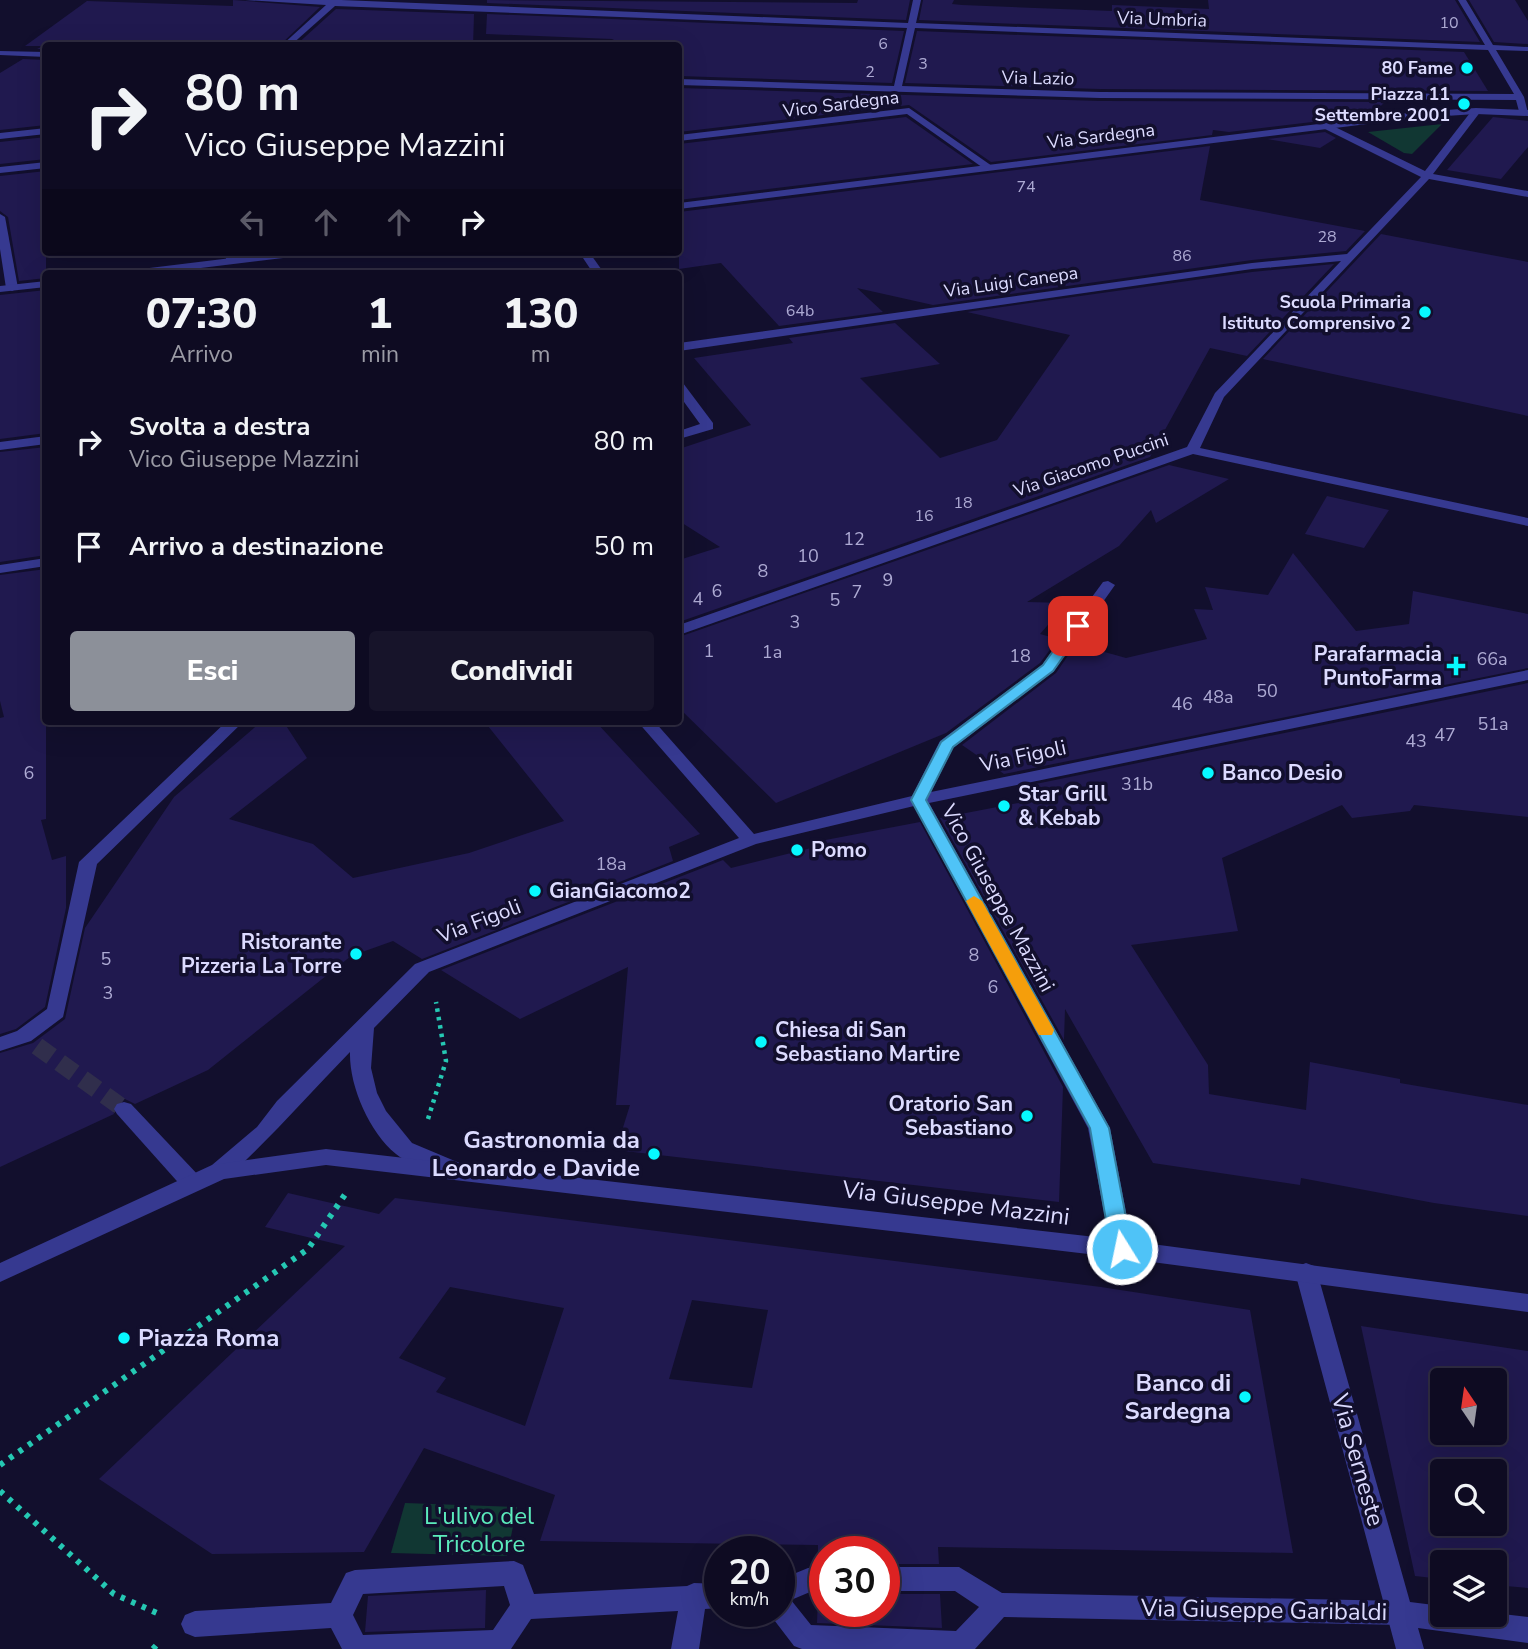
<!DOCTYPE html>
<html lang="it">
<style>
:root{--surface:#0e0b22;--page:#17142a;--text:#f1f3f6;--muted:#9b9ba5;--line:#2e2b40;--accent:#8c9099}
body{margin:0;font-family:"Nunito Sans",sans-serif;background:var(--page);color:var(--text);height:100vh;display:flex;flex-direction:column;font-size:26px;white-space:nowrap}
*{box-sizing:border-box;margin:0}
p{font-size:23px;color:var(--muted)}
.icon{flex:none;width:38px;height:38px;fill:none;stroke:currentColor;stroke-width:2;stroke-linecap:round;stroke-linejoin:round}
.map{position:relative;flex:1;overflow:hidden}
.sheet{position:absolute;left:42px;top:270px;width:640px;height:455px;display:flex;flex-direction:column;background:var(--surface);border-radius:7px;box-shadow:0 7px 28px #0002,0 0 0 2px var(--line)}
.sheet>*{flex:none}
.guide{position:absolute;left:42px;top:42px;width:640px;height:214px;border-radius:7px;box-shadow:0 7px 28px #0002,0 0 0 2px var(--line);background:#0e0b22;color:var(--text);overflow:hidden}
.needle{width:46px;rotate:347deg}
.controls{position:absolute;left:1430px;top:1368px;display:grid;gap:14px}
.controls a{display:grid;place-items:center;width:77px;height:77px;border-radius:7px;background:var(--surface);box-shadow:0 7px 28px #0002,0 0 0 2px var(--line);font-size:35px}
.speed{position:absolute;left:704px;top:1536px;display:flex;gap:14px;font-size:35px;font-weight:700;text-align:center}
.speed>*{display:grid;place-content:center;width:91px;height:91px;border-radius:50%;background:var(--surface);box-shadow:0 7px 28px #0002,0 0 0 2px var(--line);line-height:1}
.speed small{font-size:18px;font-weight:400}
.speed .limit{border:10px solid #d22;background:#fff;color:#111}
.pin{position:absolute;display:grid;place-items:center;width:60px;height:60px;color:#fff;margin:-30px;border-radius:14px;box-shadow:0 4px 10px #0006}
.me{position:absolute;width:77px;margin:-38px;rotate:350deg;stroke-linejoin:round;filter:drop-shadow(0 0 5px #0008)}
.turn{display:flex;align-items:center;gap:24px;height:147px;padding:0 28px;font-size:32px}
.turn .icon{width:91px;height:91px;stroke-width:2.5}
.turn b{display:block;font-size:49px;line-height:60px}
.lanes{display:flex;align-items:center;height:66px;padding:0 28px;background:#0003;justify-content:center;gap:35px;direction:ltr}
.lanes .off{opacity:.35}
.eta{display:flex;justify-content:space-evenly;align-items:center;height:119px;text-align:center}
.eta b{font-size:42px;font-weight:800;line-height:49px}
.action{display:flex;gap:14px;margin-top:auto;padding:14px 28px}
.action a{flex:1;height:80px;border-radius:7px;background:var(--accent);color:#fff;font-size:28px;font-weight:800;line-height:80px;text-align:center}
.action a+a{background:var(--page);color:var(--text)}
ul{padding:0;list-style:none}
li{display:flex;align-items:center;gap:21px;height:105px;padding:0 28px}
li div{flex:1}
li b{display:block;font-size:26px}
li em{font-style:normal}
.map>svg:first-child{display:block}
.green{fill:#113733}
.building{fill:#20194f;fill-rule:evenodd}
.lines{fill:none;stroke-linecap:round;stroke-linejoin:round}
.minor-tunnel{stroke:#302e4c;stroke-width:18;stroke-dasharray:18 10;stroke-linecap:butt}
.path-far1{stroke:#25c8b3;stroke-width:4.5;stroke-dasharray:3.5 5;stroke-linecap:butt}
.path{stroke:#25c8b3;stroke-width:6;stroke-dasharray:4.5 7;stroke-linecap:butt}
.pedestrian{fill:#363990;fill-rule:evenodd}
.minor{fill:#363990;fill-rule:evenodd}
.tertiary{fill:#363990;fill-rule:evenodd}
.route{fill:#4fc3f7;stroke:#337fa1;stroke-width:2}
.slow{fill:#f59e0b}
.poi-dot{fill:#07f8ff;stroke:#120f2d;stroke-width:2.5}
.labels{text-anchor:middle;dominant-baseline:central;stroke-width:7;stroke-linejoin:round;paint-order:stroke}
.far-number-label{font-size:16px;fill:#adaad3}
.far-street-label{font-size:18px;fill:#dcdbff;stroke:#120f2d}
.far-poi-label{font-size:18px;font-weight:bold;fill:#dcdbff;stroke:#120f2d;text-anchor:end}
.number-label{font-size:18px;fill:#adaad3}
.poi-label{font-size:21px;font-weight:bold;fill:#dcdbff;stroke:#120f2d;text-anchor:start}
.street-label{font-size:21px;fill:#dcdbff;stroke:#120f2d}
.near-poi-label{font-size:24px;font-weight:bold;fill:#dcdbff;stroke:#120f2d;text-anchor:end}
.near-street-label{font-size:24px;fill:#dcdbff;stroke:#120f2d}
.near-park-label{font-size:24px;fill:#5bebbc;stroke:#120f2d}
</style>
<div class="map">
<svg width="1528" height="1649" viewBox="0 0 1528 1649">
<rect width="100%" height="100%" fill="#120f2d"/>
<g class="green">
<polygon points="1442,124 1412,154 1404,153 1368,132"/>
<polygon points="405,1503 517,1507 507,1556 391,1553"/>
</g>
<g class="building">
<polygon points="233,0 320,7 279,46 119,43 46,46 46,49 37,49 43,46 25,46 87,1 233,6"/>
<polygon points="487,0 857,3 858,0 910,0 906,20 487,3"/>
<polygon points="923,0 954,0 952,4 962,5 1112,11 1112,5 1209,9 1208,0 1455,0 1480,42 919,20"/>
<polygon points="1469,0 1515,0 1528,21 1528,44 1494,42"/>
<polygon points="336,9 474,14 473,46 295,46"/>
<polygon points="487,14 904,31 892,83 679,76 679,46 613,46 616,41 612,39 486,34"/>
<polygon points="917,31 1464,52 1488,91 1100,89 905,83"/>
<polygon points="23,59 46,60 46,125 0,130 0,73"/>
<polygon points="679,88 1100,101 1385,102 1371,115 1229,132 1213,130 1212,135 991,162 909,105 679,132"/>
<polygon points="906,117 973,164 679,200 679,144"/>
<polygon points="1493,117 1528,121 1528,147 1501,179 1447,170"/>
<polygon points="1325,132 1336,138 1320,148 1267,139"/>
<polygon points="46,137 46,159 0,164 0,142"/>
<polygon points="1210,146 1200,200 1365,231 1346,251 1252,260 933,305 857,288 883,312 779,326 721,263 679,269 679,212"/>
<polygon points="46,171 46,278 19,281 8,217 0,211 0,176"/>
<polygon points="1381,234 1528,262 1528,416 1263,359"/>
<polygon points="1334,264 1247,356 1210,348 1150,457 679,622 679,560 720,547 679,521 679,449 751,425 694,358 793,343 789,338 895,323 940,364 860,378 940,458 997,440 1070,335 967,312 1252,272"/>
<polygon points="46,290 46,433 0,439 0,295"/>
<polygon points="46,447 46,555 0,562 0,452"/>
<polygon points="1169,465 1229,479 1156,523 1151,510 1119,546 1027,602 1067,603 1040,634 1058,639 1040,663 946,733 776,803 679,708 679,637"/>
<polygon points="1327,496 1389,510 1364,548 1305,534"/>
<polygon points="1293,553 1356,631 1409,624 1413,591 1528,614 1528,668 1004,774 962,745 1056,673 1076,644 1126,658 1207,639 1194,609 1213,610 1205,587 1268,595"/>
<polygon points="46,569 46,819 41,820 52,860 66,856 66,908 45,1007 16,1029 0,1034 0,718 4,717 0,701 0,575"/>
<polygon points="1528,683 1528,817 1414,805 1410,811 1352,818 1342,805 1222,858 1238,931 1131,945 1208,1065 1209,1094 1306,1110 1310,1062 1400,1079 1400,1083 1528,1105 1528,1216 1434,1203 1301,1178 1300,1185 1153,1163 1065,1009 1064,1040 940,818 1039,799 1021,787"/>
<polygon points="262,721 283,721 307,758 229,819 313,844 353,878 469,853 564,821 484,721 595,721 700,834 669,847 673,861 422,959 393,941 351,956 208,1070 135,1104 125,1099 116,1101 112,1108 114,1114 0,1167 0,1053 33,1043 65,1019 85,928 174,797"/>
<polygon points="920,822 1063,1087 1059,1202 616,1150 630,1105 616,1105 628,967 520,1019 441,970 723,860 731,868 819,846 815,842"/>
<path d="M 288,1193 L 379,1214 L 395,1198 L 1101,1287 L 1250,1310 L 1293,1553 L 938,1547 L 939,1564 L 884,1564 L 884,1552 L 824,1552 L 824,1565 L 818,1565 L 818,1545 L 540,1541 L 555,1495 L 424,1448 L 364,1552 L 212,1554 L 99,1479 L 345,1246 L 265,1227 ZM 450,1287 L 564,1308 L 525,1426 L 436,1392 L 446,1378 L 399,1358 ZM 692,1300 L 768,1310 L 752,1388 L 669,1379 Z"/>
<path d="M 1361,1326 L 1528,1351 L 1528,1588 L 1494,1585 L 1494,1563 L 1442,1563 L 1442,1579 L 1415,1576 ZM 1442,1381 L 1494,1381 L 1494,1433 L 1442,1433 ZM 1442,1472 L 1494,1472 L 1494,1524 L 1442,1524 Z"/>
<polygon points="486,1590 485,1628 365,1632 368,1596"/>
<polygon points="884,1594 940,1594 942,1628 817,1623 818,1595 824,1595 824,1612 884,1612"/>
</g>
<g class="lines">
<polyline class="minor-tunnel" points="37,1046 124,1109"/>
<polyline class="path-far1" points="428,1119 446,1061 436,1002"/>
<g class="path">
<polyline points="0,1465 308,1249 346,1193"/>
<polyline points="0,1491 114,1594 157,1613"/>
<polyline points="153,1649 160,1641"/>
</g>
<g class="pedestrian">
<path d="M 514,1561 L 523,1565 L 534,1594 L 687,1586 L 694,1583 L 719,1584 L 719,1608 L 705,1609 L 699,1649 L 671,1649 L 678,1611 L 531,1619 L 511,1649 L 342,1649 L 331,1628 L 195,1637 L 185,1633 L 181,1624 L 185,1615 L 195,1611 L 331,1603 L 346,1573 L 355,1570 ZM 504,1586 L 510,1605 L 493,1630 L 363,1635 L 353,1615 L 363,1594 Z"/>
<polygon points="884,1567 959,1567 1002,1593 1402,1601 1412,1604 1415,1613 1412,1622 1402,1625 1004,1617 975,1649 802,1649 794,1646 768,1612 779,1612 779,1580 808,1568 824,1568 824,1592 810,1592 791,1600 811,1625 956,1631 979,1607 955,1591 884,1591"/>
</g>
<g class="minor">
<path d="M 245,0 L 341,0 L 908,23 L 913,0 L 921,0 L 916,23 L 1485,45 L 1458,0 L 1466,0 L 1493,45 L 1528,47 L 1528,51 L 1496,50 L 1524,97 L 1528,113 L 1520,115 L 1516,100 L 1100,98 L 679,85 L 679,79 L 894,86 L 907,28 L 335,6 L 290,46 L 281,46 L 326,5 ZM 915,28 L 1488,50 L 1514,94 L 1100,92 L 902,86 Z"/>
<polygon points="0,51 46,52 46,57 0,55"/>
<polygon points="909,108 992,166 992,170 986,170 907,114 679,141 679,135"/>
<polygon points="1473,109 1481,111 1433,174 1528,191 1528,197 1429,179 1224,397 1200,448 1528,518 1528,526 1193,454 679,635 679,625 1187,447 1215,393 1341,261 1252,269 679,351 679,343 1252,263 1347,254 1421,177 1323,128 1323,124 1329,124 1425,171"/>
<polygon points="46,128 46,134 0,139 0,133"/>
<polygon points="46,162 46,168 0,173 0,167"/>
<polygon points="0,214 5,217 18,288 12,291 6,288 0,249"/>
<polygon points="223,252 233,252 236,263 228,263"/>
<polygon points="579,252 589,252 604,273 593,273"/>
<polygon points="679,382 683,383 713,423 713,429 679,439 679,431 700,424 679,395"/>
<polygon points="46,436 46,444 0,450 0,442"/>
<polygon points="46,558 46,566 0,573 0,565"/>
<path d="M 1108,581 L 1115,585 L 1054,671 L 953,748 L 931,792 L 1528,670 L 1528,680 L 929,803 L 1110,1128 L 1133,1249 L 1130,1255 L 1122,1258 L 1114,1255 L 1111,1249 L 1088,1128 L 914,806 L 756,844 L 429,972 L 374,1028 L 371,1068 L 377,1093 L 386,1111 L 412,1143 L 462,1164 L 465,1170 L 462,1176 C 450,1179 441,1174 431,1170 C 419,1165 405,1162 396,1154 C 369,1132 349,1085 350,1052 C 309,1094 271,1138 228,1177 L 220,1179 L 212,1177 L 209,1171 L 212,1165 L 257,1127 L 277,1101 L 415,964 L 739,838 L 637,721 L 654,721 L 754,834 L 912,796 L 940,741 L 1042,665 L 1103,582 Z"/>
<polygon points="227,721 244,721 97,864 63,1017 31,1041 0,1051 0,1037 17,1031 47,1009 79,862"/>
<polygon points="124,1102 131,1104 200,1177 203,1183 200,1189 192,1191 184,1189 117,1114 114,1109 117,1104"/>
<polygon points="1306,1263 1314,1266 1317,1272 1410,1602 1442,1606 1442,1615 1494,1615 1494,1613 1528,1617 1528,1643 1418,1628 1424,1649 1396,1649 1295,1272 1298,1266"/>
</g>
<g class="tertiary">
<polygon points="1476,108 1528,110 1528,116 1476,114 1416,118 679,209 679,203 1416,112"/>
<polygon points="281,252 313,252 308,255 160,273 128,273 133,270"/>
<polygon points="46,281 46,287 0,292 0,286"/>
<polygon points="326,1149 1122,1240 1528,1294 1528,1312 1122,1258 326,1165 224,1179 0,1282 0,1263 212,1165"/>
</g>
</g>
<polygon class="route" points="1073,623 1085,626 1053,671 953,747 926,800 1109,1128 1132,1249 1129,1254 1114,1254 1111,1249 1090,1128 911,800 941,742 1043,665"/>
<polygon class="slow" points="974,896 982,901 1054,1030 1052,1035 1039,1035 1036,1030 966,901"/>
<g class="poi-dot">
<circle cx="1467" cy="68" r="7"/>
<circle cx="1464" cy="104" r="7"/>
<circle cx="1425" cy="312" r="7"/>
<path d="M1452.5 655.5h7v7h7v7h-7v7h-7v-7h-7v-7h7z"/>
<circle cx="1208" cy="773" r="7"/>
<circle cx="1004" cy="806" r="7"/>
<circle cx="797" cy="850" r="7"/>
<circle cx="535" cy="891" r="7"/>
<circle cx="356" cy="954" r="7"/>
<circle cx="761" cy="1042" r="7"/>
<circle cx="1027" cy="1116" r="7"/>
<circle cx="654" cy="1154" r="7"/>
<circle cx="124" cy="1338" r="7"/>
<circle cx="1245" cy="1397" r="7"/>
</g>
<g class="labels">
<g class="far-number-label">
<text x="1449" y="23">10</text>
<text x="883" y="44">6</text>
<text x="923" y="64">3</text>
<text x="870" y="72">2</text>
<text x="1026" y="187">74</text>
<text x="1327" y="237">28</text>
<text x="1182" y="256">86</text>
<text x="800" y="311">64b</text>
<text x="963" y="503">18</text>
<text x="924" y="516">16</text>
</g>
<g class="far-street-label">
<text transform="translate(1162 19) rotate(2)">Via Umbria</text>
<text transform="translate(1038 78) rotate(1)">Via Lazio</text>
<text transform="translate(841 104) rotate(-7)">Vico Sardegna</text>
<text transform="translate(1101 136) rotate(-7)">Via Sardegna</text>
<text transform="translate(1011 282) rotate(-8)">Via Luigi Canepa</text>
<text transform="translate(1091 465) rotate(-19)">Via Giacomo Puccini</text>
</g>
<g class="far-poi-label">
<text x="1453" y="68">80 Fame</text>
<text x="1450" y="94">Piazza 11<tspan x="1450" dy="21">Settembre 2001</tspan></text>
<text x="1411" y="302">Scuola Primaria<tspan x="1411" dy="21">Istituto Comprensivo 2</tspan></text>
</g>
<g class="number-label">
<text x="854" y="539">12</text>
<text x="808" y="556">10</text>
<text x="763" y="571">8</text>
<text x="888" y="580">9</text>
<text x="717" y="591">6</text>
<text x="857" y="592">7</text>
<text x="698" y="599">4</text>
<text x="835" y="600">5</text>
<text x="795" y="622">3</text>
<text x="709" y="651">1</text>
<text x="772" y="652">1a</text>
<text x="1020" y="656">18</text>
<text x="1492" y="659">66a</text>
<text x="1267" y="691">50</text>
<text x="1218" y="697">48a</text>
<text x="1182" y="704">46</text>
<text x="1493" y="724">51a</text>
<text x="1445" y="735">47</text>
<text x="1416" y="741">43</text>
<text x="29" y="773">6</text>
<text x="1137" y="784">31b</text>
<text x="611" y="864">18a</text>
<text x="974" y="955">8</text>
<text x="106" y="959">5</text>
<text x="993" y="987">6</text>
<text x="108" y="993">3</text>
</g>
<g class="poi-label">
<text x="1442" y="654" text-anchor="end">Parafarmacia<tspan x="1442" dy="24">PuntoFarma</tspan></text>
<text x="1222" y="773">Banco Desio</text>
<text x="1018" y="794">Star Grill<tspan x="1018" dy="24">&amp; Kebab</tspan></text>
<text x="811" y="850">Pomo</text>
<text x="549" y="891">GianGiacomo2</text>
<text x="342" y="942" text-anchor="end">Ristorante<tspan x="342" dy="24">Pizzeria La Torre</tspan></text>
<text x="775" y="1030">Chiesa di San<tspan x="775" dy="24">Sebastiano Martire</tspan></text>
<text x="1013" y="1104" text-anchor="end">Oratorio San<tspan x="1013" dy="24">Sebastiano</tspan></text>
</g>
<g class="street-label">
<text transform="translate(1023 756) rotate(-12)">Via Figoli</text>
<text transform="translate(998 898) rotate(61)">Vico Giuseppe Mazzini</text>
<text transform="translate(479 921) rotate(-21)">Via Figoli</text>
</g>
<g class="near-poi-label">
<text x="640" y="1140">Gastronomia da<tspan x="640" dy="28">Leonardo e Davide</tspan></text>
<text x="138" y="1338" text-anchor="start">Piazza Roma</text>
<text x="1231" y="1383">Banco di<tspan x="1231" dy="28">Sardegna</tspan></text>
</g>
<g class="near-street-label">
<text transform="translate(956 1203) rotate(7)">Via Giuseppe Mazzini</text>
<text transform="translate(1358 1460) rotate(74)">Via Serneste</text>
<text transform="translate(1264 1610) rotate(1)">Via Giuseppe Garibaldi</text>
</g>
<g class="near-park-label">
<text x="479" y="1516">L'ulivo del<tspan x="479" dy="28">Tricolore</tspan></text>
</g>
</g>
</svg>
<div class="controls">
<a><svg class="needle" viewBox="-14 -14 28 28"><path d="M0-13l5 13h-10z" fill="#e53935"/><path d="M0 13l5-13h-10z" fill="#9b9ba5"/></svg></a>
<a><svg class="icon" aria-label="search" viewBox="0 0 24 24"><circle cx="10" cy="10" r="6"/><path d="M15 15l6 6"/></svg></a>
<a><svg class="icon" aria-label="layers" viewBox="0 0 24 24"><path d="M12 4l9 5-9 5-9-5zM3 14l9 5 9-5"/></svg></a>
</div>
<div class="speed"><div>20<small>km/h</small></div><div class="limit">30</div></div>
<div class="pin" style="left:1078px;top:626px;background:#d93025"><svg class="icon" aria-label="arrive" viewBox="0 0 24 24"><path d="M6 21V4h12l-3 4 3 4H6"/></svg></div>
<svg class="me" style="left:1122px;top:1249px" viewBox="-20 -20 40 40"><circle r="17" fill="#4fc3f7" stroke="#fff" stroke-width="3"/><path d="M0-11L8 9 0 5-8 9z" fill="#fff"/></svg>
<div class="guide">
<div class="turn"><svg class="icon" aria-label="right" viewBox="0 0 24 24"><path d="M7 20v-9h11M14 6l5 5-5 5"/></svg><div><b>80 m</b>Vico Giuseppe Mazzini</div></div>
<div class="lanes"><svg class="icon off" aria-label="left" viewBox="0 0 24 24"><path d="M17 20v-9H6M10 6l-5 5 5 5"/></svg><svg class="icon off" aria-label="ahead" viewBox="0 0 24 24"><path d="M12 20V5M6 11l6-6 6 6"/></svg><svg class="icon off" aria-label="ahead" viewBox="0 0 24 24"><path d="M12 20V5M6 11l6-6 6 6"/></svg><svg class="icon" aria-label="right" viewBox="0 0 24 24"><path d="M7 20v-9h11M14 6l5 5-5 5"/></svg></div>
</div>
<section class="sheet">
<div class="eta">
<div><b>07:30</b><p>Arrivo</p></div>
<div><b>1</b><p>min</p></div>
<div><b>130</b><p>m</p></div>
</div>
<ul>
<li><svg class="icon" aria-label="right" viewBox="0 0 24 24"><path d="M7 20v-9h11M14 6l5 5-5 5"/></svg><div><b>Svolta a destra</b><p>Vico Giuseppe Mazzini</p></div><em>80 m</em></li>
<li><svg class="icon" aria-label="arrive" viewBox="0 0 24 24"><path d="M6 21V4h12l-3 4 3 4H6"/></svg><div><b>Arrivo a destinazione</b></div><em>50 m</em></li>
</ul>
<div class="action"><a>Esci</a><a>Condividi</a></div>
</section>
</div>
